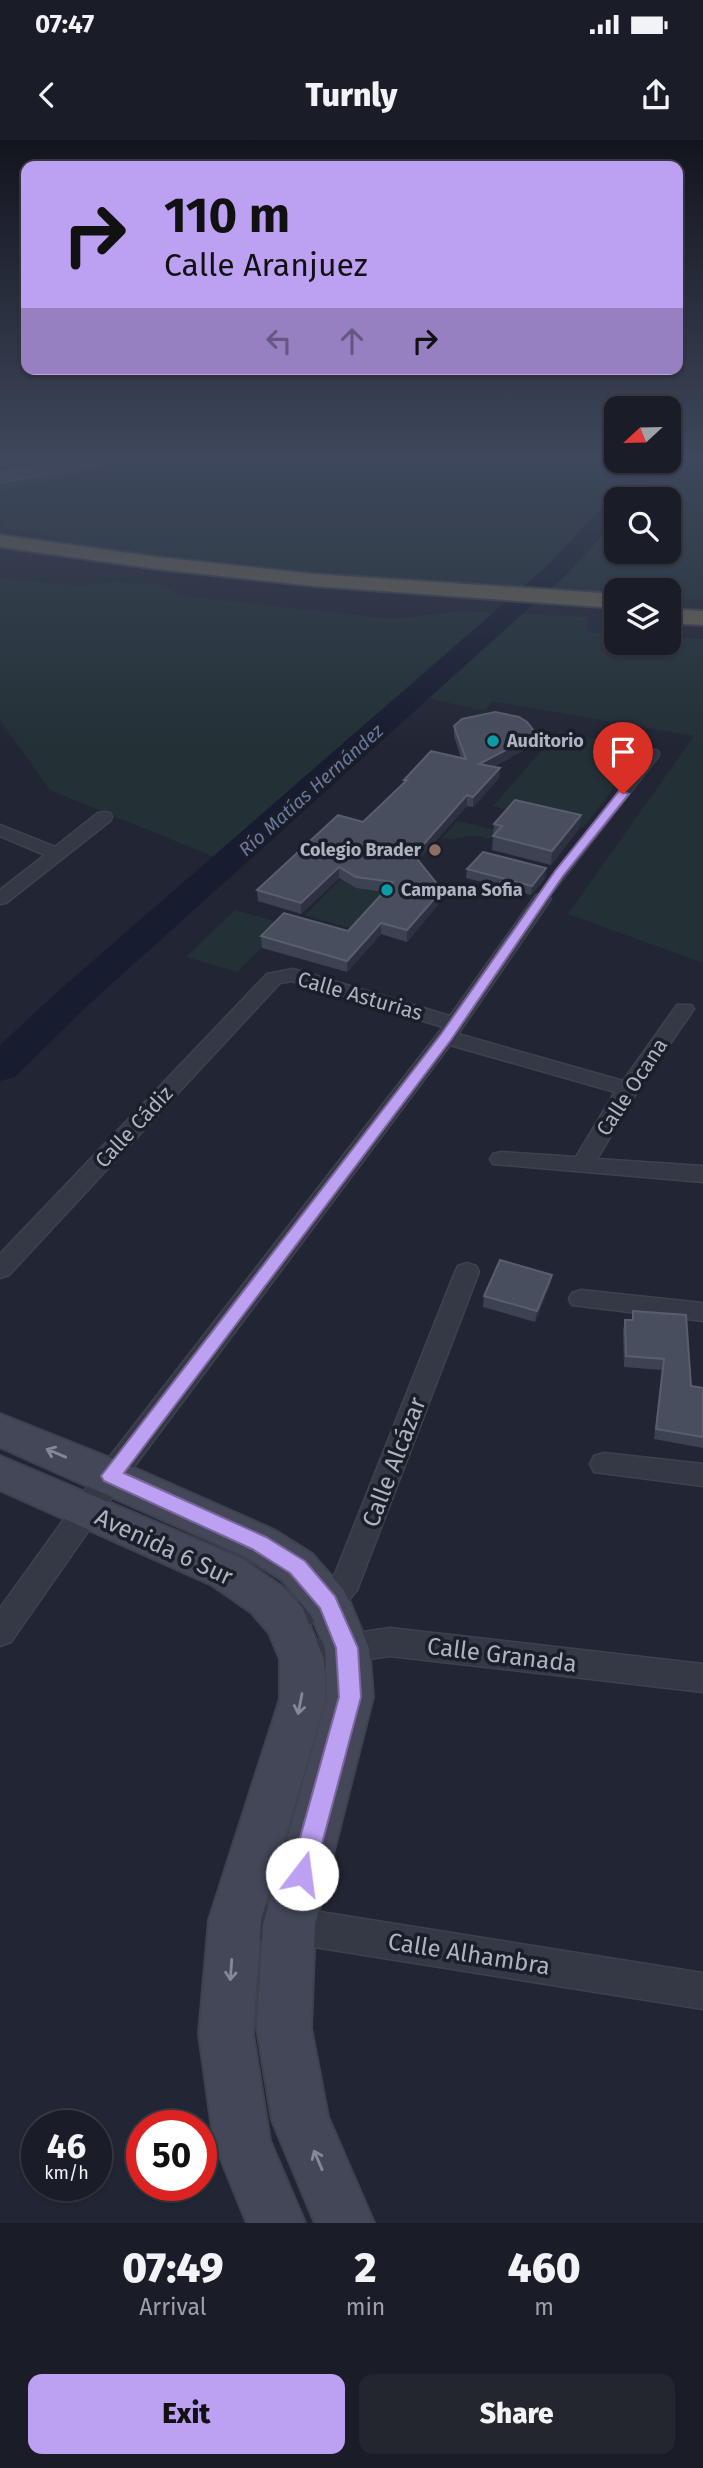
<!DOCTYPE html>
<meta charset="utf-8">
<style>
:root{--surface:#1a1c27;--page:#23252f;--text:#f1f3f6;--muted:#9fa1a7;--line:#383a44;--accent:#bca0f2}
body{margin:0;font-family:"Fira Sans",sans-serif;background:var(--page);color:var(--text);height:100vh;display:flex;flex-direction:column;font-size:26px;white-space:nowrap}
*{box-sizing:border-box;margin:0}
p{font-size:23px;color:var(--muted)}
.icon{flex:none;width:38px;height:38px;fill:none;stroke:currentColor;stroke-width:2;stroke-linecap:round;stroke-linejoin:round}
.map{position:relative;height:2083px;overflow:hidden}
.drawer{display:flex;flex-direction:column;background:var(--surface);flex:1}
.drawer>*{flex:none}
.top-card{position:absolute;left:21px;top:21px;width:662px;height:214px;border-radius:14px;box-shadow:0 2px 5px #0004,0 0 0 2px var(--line);background:#bca0f2;color:#111;overflow:hidden}
.needle{width:46px;rotate:248deg}
.controls{position:absolute;left:604px;top:256px;display:grid;gap:14px}
.controls a{display:grid;place-items:center;width:77px;height:77px;border-radius:14px;background:var(--surface);box-shadow:0 2px 5px #0004,0 0 0 2px var(--line);font-size:35px}
.speed{position:absolute;left:21px;top:1970px;display:flex;gap:14px;font-size:35px;font-weight:700;text-align:center}
.speed>*{display:grid;place-content:center;width:91px;height:91px;border-radius:50%;background:var(--surface);box-shadow:0 2px 5px #0004,0 0 0 2px var(--line);line-height:1}
.speed small{font-size:18px;font-weight:400}
.speed .limit{border:10px solid #d22;background:#fff;color:#111}
.pin{position:absolute;display:grid;place-items:center;width:60px;height:60px;color:#fff;margin:-72px -30px;border-radius:50% 50% 50% 0;rotate:-45deg;box-shadow:0 0 7px #0007}
.pin .icon{rotate:45deg}
.me{position:absolute;width:77px;margin:-38px;rotate:15deg;stroke-linejoin:round;filter:drop-shadow(0 0 5px #0008)}
.turn{display:flex;align-items:center;gap:24px;height:147px;padding:0 28px;font-size:32px}
.turn .icon{width:91px;height:91px;stroke-width:2.5}
.turn b{display:block;font-size:49px;line-height:60px}
.lanes{display:flex;align-items:center;height:66px;padding:0 28px;background:#0003;justify-content:center;gap:35px;direction:ltr}
.lanes .off{opacity:.35}
.eta{display:flex;justify-content:space-evenly;align-items:center;height:119px;text-align:center}
.eta b{font-size:42px;font-weight:800;line-height:49px}
.action{display:flex;gap:14px;margin-top:auto;padding:14px 28px}
.action a{flex:1;height:80px;border-radius:14px;background:var(--accent);color:#111;font-size:28px;font-weight:800;line-height:80px;text-align:center}
.action a+a{background:var(--page);color:var(--text)}
.status{display:flex;justify-content:space-between;align-items:center;height:49px;padding:0 35px;background:var(--surface);direction:ltr}
.status svg{height:19px;fill:currentColor}
header{display:flex;justify-content:space-between;align-items:center;height:91px;padding:0 28px;background:var(--surface);font-size:32px;font-weight:800}
.map>svg:first-child{display:block}
.green{fill:#233035;fill-rule:evenodd}
.lines{fill:none;stroke-linecap:round;stroke-linejoin:round}
.river{fill:#171c30;fill-rule:evenodd}
.service-casing{stroke:#3e424e;stroke-width:11}
.minor-casing{stroke:#3e424e;stroke-width:3}
.secondary-casing{stroke:#3e424e;stroke-width:4}
.motorway-casing{stroke:#3f434f;stroke-width:4}
.service{stroke:#353845;stroke-width:9}
.minor{fill:#353845;fill-rule:evenodd}
.secondary{fill:#434757;fill-rule:evenodd}
.motorway{fill:#6a6553;fill-rule:evenodd}
.wall{fill:#3d4252}
.shaded-wall{fill:#2d3141}
.building{fill:#494e5e;stroke:#595e6e;stroke-width:2}
.oneway{stroke:#848897}
.route{fill:#bca0f2;stroke:#7a689d;stroke-width:2}
.culture-dot{fill:#0f9aa8;stroke:#1a1e29;stroke-width:2.5}
.education-dot{fill:#8d6e63;stroke:#1a1e29;stroke-width:2.5}
.labels{text-anchor:middle;dominant-baseline:central;stroke-width:7;stroke-linejoin:round;paint-order:stroke}
.far-poi-label{font-size:18px;font-weight:bold;fill:#afb3c1;stroke:#1a1e29;text-anchor:start}
.far-water-label{font-size:19px;font-style:italic;fill:#6b779d;stroke:#1a1e29}
.street-label{font-size:21px;fill:#afb3c1;stroke:#1a1e29}
.near-street-label{font-size:24px;fill:#afb3c1;stroke:#1a1e29}
</style>
<div class="status"><b>07:47</b><svg viewBox="0 0 49 12"><path d="M0 12V9h3v3zM5 12V6h3v6zM10 12V3h3v9zM15 12V0h3v12zM26 1h20v11H26zM47 4h2v5h-2z"/></svg></div>
<header><svg class="icon" aria-label="back" viewBox="0 0 24 24"><path d="M15 5l-7 7 7 7"/></svg>Turnly<svg class="icon" aria-label="share" viewBox="0 0 24 24"><path d="M12 15V3M7 8l5-5 5 5M5 13v7h14v-7"/></svg></header>
<div class="map">
<svg width="703" height="2083" viewBox="0 0 703 2083">
<rect width="100%" height="100%" fill="#222634"/>
<g class="green">
<path d="M 203,317 L 616,317 L 616,320 L 668,320 L 669,317 L 703,317 L 703,460 L 669,458 L 668,450 L 616,450 L 616,455 L 470,447 L 94,409 L 37,392 L 0,390 L 6,383 L 0,381 L 0,353 ZM 616,359 L 668,359 L 668,411 L 616,411 Z"/>
<polygon points="0,438 78,446 112,442 159,444 184,456 392,479 463,471 587,477 586,492 616,494 616,502 668,502 669,497 703,499 703,823 568,774 694,596 492,561 485,571 413,555 224,721 50,650 0,580"/>
<polygon points="559,591 643,609 583,688 493,666"/>
<path d="M 457,681 L 497,690 L 489,699 C 468,691 459,702 442,698 Z"/>
<path d="M 340,740 C 358,749 370,747 388,752 L 353,789 L 305,775 Z"/>
<polygon points="235,770 285,784 237,832 186,817"/>
</g>
<g class="lines">
<polygon class="river" points="668,317 676,317 679,320 653,340 636,359 616,359 616,380 567,434 84,869 15,937 0,941 0,905 56,853 549,424 608,361 612,360 637,330 653,320 668,320"/>
<defs>
<polyline id="service" points="542,759 655,614"/>
<g id="minor">
<polygon points="84,317 106,317 65,326 60,323"/>
<polygon points="104,672 110,673 112,677 110,681 6,763 0,764 0,750 45,715 0,696 0,685 55,707 98,673"/>
<polygon points="542,754 551,759 458,894 623,941 677,865 691,865 694,869 638,950 597,1019 703,1026 703,1042 493,1024 490,1019 493,1014 501,1012 576,1017 615,952 450,905 121,1344 11,1502 0,1506 0,1468 101,1328 443,887 292,841 280,843 9,1135 0,1138 0,1114 267,834 293,829 450,876 536,755"/>
<polygon points="467,1123 476,1126 479,1132 357,1450 339,1472 286,1494 275,1490 271,1481 275,1472 317,1454 335,1434 455,1132 458,1126"/>
<polygon points="581,1150 703,1163 703,1181 572,1165 569,1159 572,1153"/>
<polygon points="604,1313 703,1324 703,1346 594,1332 590,1324 594,1316"/>
<path d="M 390,1488 L 703,1524 L 703,1552 L 390,1516 L 347,1522 L 302,1533 L 291,1529 L 287,1519 L 291,1509 C 323,1497 357,1493 390,1488 Z"/>
<polygon points="235,1762 289,1767 703,1833 703,1869 289,1803 235,1798 223,1792 217,1780 223,1768"/>
</g>
<g id="secondary">
<polygon points="0,1274 125,1324 274,1390 312,1414 343,1449 350,1463 369,1508 373,1557 315,1785 311,1888 328,1977 374,2083 315,2083 272,1980 257,1888 263,1785 327,1557 325,1508 311,1475 282,1440 244,1416 0,1307"/>
<polygon points="0,1316 242,1419 281,1446 302,1467 324,1519 326,1559 261,1780 253,1894 270,2001 305,2083 247,2083 214,2002 199,1894 209,1780 280,1559 280,1519 269,1493 251,1472 212,1445 0,1350"/>
</g>
<g id="motorway">
<polygon points="0,395 157,417 314,434 616,454 616,468 314,446 157,429 0,407"/>
<polygon points="668,469 703,471 703,485 668,483"/>
</g>
</defs>
<use href="#service" class="service-casing"/>
<use href="#minor" class="minor-casing"/>
<use href="#secondary" class="secondary-casing"/>
<use href="#motorway" class="motorway-casing"/>
<use href="#service" class="service"/>
<use href="#minor" class="minor"/>
<use href="#secondary" class="secondary"/>
<use href="#motorway" class="motorway"/>
</g>
<g class="wall">
<polygon points="454,586 533,601 526,609 493,627 500,628 499,638 473,667 467,666 418,720 441,761 407,802 381,794 347,832 262,808 261,796 348,791 384,752 356,748 339,738 301,774 258,761 257,750 363,682 404,643 404,640 461,618 454,596"/>
<polygon points="581,675 579,689 551,725 492,710 494,684"/>
<polygon points="546,728 545,738 531,755 466,738 467,729"/>
<polygon points="552,1135 550,1145 535,1182 483,1167 484,1156"/>
<polygon points="633,1171 691,1246 703,1248 703,1308 654,1299 662,1230 624,1227 623,1190 625,1180 632,1180"/>
</g>
<g class="shaded-wall">
<polygon points="25,317 63,317 0,328 0,321"/>
<polygon points="96,319 96,326 99,325 100,332 0,350 0,343"/>
<polygon points="534,591 533,601 526,609 478,634 479,624"/>
<polygon points="500,628 499,638 473,667 473,657"/>
<polygon points="467,655 467,666 414,725 414,715"/>
<polygon points="581,675 579,689 551,725 552,711"/>
<polygon points="339,727 339,738 301,774 301,763"/>
<polygon points="546,728 545,738 531,755 532,746"/>
<polygon points="442,750 441,761 407,802 407,790"/>
<polygon points="381,783 381,794 347,832 347,821"/>
<polygon points="552,1135 550,1145 535,1182 537,1171"/>
</g>
<g class="building">
<polygon points="0,317 25,317 0,321"/>
<polygon points="92,317 96,319 91,320 99,325 0,343 0,332"/>
<polygon points="495,572 519,577 527,582 534,591 527,599 479,624 500,628 473,657 467,655 414,715 442,750 407,790 381,783 347,821 261,796 284,773 348,791 393,742 356,737 339,727 301,763 257,750 338,675 363,682 407,640 404,640 431,611 466,619 454,586 462,579"/>
<polygon points="515,660 581,675 552,711 493,696 502,686 494,684"/>
<polygon points="483,712 546,728 532,746 467,729"/>
<polygon points="500,1120 552,1135 537,1171 484,1156"/>
<polygon points="633,1171 686,1175 691,1246 703,1248 703,1297 656,1289 664,1219 626,1216 625,1180 633,1180"/>
</g>
<defs><path id="oneway-shaft" d="M-6 0H5M1.5-3L5.5 0L1.5 3" fill="none" stroke-width="1.6" stroke-linecap="round" stroke-linejoin="round" transform="scale(1.75)"/></defs>
<g class="oneway">
<use href="#oneway-shaft" transform="translate(56 1313) rotate(-157)"/>
<use href="#oneway-shaft" transform="translate(300 1564) rotate(101)"/>
<use href="#oneway-shaft" transform="translate(231 1830) rotate(94)"/>
<use href="#oneway-shaft" transform="translate(318 2020) rotate(-113)"/>
</g>
<linearGradient id="sky" x2="0" y2="1"><stop stop-color="#13151d"/><stop offset="0.52" stop-color="#3e475c"/><stop offset="1" stop-color="#3e475c" stop-opacity="0"/></linearGradient>
<rect width="703" height="608" fill="url(#sky)"/>
<polygon class="route" points="619,651 629,654 563,736 451,900 124,1333 266,1397 305,1421 335,1456 358,1508 361,1557 314,1734 311,1743 302,1746 294,1743 290,1734 339,1557 336,1508 320,1468 290,1433 252,1409 104,1341 101,1336 441,894 555,731"/>
<g class="culture-dot">
<circle cx="493" cy="601" r="7"/>
<circle cx="387" cy="750" r="7"/>
</g>
<circle class="education-dot" cx="435" cy="710" r="7"/>
<g class="labels">
<g class="far-poi-label">
<text x="507" y="601">Auditorio</text>
<text x="421" y="710" text-anchor="end">Colegio Brader</text>
<text x="401" y="750">Campana Sofia</text>
</g>
<g class="far-water-label">
<text transform="translate(311 650) rotate(-42)">Río Matías Hernández</text>
</g>
<g class="street-label">
<text transform="translate(360 856) rotate(16)">Calle Asturias</text>
<text transform="translate(632 947) rotate(-57)">Calle Ocana</text>
<text transform="translate(134 987) rotate(-47)">Calle Cádiz</text>
</g>
<g class="near-street-label">
<text transform="translate(394 1322) rotate(-69)">Calle Alcázar</text>
<text transform="translate(164 1407) rotate(25)">Avenida 6 Sur</text>
<text transform="translate(502 1515) rotate(7)">Calle Granada</text>
<text transform="translate(469 1814) rotate(9)">Calle Alhambra</text>
</g>
</g>
</svg>
<div class="controls">
<a><svg class="needle" viewBox="-14 -14 28 28"><path d="M0-13l5 13h-10z" fill="#e53935"/><path d="M0 13l5-13h-10z" fill="#9fa1a7"/></svg></a>
<a><svg class="icon" aria-label="search" viewBox="0 0 24 24"><circle cx="10" cy="10" r="6"/><path d="M15 15l6 6"/></svg></a>
<a><svg class="icon" aria-label="layers" viewBox="0 0 24 24"><path d="M12 4l9 5-9 5-9-5zM3 14l9 5 9-5"/></svg></a>
</div>
<div class="speed"><div>46<small>km/h</small></div><div class="limit">50</div></div>
<div class="pin" style="left:623px;top:654px;background:#d93025"><svg class="icon" aria-label="arrive" viewBox="0 0 24 24"><path d="M6 21V4h12l-3 4 3 4H6"/></svg></div>
<svg class="me" style="left:302px;top:1734px" viewBox="-20 -20 40 40"><circle r="19" fill="#fff"/><path d="M0-13L10 11 0 6-10 11z" fill="#bca0f2"/></svg>
<div class="top-card">
<div class="turn"><svg class="icon" aria-label="right" viewBox="0 0 24 24"><path d="M7 20v-9h11M14 6l5 5-5 5"/></svg><div><b>110 m</b>Calle Aranjuez</div></div>
<div class="lanes"><svg class="icon off" aria-label="left" viewBox="0 0 24 24"><path d="M17 20v-9H6M10 6l-5 5 5 5"/></svg><svg class="icon off" aria-label="ahead" viewBox="0 0 24 24"><path d="M12 20V5M6 11l6-6 6 6"/></svg><svg class="icon" aria-label="right" viewBox="0 0 24 24"><path d="M7 20v-9h11M14 6l5 5-5 5"/></svg></div>
</div>
</div>
<section class="drawer">
<div class="eta">
<div><b>07:49</b><p>Arrival</p></div>
<div><b>2</b><p>min</p></div>
<div><b>460</b><p>m</p></div>
</div>
<div class="action"><a>Exit</a><a>Share</a></div>
</section>
